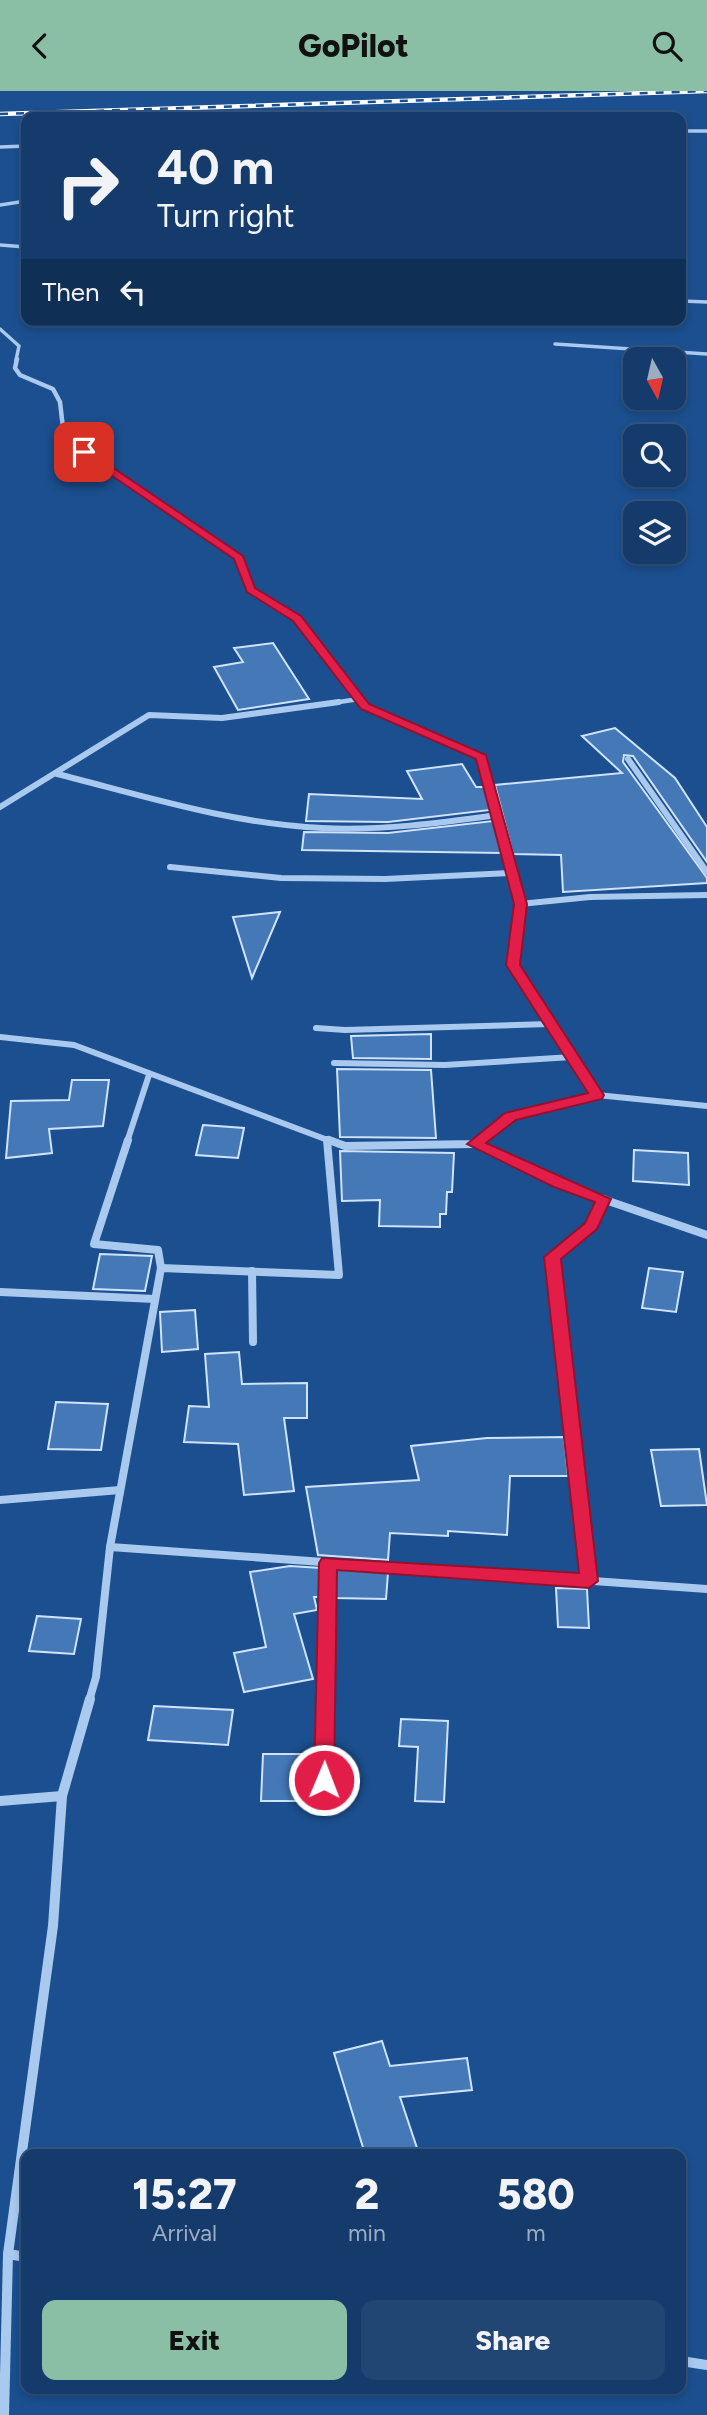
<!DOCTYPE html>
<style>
:root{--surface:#143b6b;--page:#214673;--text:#f1f3f6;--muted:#9dadc1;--line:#33557e;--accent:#8abfa5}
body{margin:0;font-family:Figtree,sans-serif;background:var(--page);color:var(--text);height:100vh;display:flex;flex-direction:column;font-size:26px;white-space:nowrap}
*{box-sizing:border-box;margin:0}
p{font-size:23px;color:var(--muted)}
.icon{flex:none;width:38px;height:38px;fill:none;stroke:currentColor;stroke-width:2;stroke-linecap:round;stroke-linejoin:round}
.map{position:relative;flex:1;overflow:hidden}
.drawer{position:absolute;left:21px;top:2058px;width:665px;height:245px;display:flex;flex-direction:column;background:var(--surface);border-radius:14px;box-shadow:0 4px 10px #0003,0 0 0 2px var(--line)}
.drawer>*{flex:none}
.top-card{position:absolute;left:21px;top:21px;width:665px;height:214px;border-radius:14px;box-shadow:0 4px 10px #0003,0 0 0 2px var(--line);background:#143b6b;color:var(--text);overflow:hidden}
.needle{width:46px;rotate:172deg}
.buttons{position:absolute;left:623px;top:256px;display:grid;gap:14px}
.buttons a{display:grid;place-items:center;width:63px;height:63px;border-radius:14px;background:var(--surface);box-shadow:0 4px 10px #0003,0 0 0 2px var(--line);font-size:35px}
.pin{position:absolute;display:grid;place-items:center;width:60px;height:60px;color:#fff;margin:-30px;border-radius:14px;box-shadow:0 4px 10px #0006}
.me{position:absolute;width:77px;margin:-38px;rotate:1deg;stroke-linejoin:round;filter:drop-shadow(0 0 5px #0008)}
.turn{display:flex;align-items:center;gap:24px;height:147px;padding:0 21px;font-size:32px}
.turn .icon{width:91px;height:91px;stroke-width:2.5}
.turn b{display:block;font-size:49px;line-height:60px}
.then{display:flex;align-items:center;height:66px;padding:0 21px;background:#0003;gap:14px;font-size:26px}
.eta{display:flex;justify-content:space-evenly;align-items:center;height:119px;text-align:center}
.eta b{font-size:42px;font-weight:800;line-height:49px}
.action{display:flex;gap:14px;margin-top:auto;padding:14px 21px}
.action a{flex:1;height:80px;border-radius:14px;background:var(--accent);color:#111;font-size:28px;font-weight:800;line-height:80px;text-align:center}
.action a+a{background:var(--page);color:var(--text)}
header{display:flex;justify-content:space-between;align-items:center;height:91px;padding:0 21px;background:var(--accent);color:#111;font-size:32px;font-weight:800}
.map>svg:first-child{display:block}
.building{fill:#4478b7;stroke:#cfe3fa;stroke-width:2}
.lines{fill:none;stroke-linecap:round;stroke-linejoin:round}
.street-far4{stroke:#a9c9ee;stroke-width:3.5}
.street-far3{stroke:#a9c9ee;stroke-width:4.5}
.street-far2{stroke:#a9c9ee;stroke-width:6}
.street-far1{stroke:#a9c9ee;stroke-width:8}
.street{stroke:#a9c9ee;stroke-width:10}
.rail-casing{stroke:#fff;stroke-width:4.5}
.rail{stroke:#1b4f8f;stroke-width:2.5;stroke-dasharray:8;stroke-linecap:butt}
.route{fill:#e11d48;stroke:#92132f;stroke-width:2}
</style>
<header><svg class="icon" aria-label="back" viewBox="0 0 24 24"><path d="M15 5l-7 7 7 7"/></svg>GoPilot<svg class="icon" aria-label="search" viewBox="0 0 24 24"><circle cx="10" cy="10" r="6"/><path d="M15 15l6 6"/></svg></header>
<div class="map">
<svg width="707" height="2324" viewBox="0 0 707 2324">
<rect width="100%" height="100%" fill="#1b4f8f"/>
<g class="building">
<polygon points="273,552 309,608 238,619 214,576 243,571 234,557"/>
<polygon points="615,637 675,687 707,736 707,771 633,665 624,664 623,671 707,787 707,792 563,801 561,764 513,763 495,694 622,682 582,645"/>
<polygon points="462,673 476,696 484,696 490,719 388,731 306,730 309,703 422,708 407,680"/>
<polygon points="493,730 501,762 302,759 304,741 388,742"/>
<polygon points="280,821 252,887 233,826"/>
<polygon points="431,943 431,968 353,967 351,945"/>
<polygon points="337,978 431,979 436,1047 340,1046"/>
<polygon points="72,989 109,989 103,1035 49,1038 52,1062 6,1067 11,1010 69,1009"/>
<polygon points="203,1034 244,1037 238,1067 196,1064"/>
<polygon points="634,1059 688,1062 689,1094 633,1090"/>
<polygon points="340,1060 454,1062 452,1101 447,1101 446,1123 440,1123 440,1136 379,1135 380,1109 342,1110"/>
<polygon points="100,1163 152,1165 145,1200 93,1198"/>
<polygon points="649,1177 683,1181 676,1221 642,1217"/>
<polygon points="195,1219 198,1258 162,1261 160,1221"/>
<polygon points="239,1261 242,1293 307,1292 307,1327 284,1327 294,1400 244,1404 238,1353 184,1351 189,1315 209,1316 205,1263"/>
<polygon points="56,1311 108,1313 101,1359 48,1358"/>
<polygon points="564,1346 568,1385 510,1385 507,1444 448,1440 448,1445 390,1442 388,1469 318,1464 306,1396 419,1389 411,1355 487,1347"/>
<polygon points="699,1358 707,1414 661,1415 651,1359"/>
<polygon points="290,1475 321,1477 321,1506 314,1506 317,1519 294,1523 313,1588 244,1601 234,1562 266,1556 250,1481"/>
<polygon points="334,1478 388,1482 386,1508 334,1507"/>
<polygon points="556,1497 587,1498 589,1537 558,1536"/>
<polygon points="37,1525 81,1528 74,1563 29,1560"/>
<polygon points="154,1615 233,1619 228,1654 148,1649"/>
<polygon points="401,1628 448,1630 444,1711 415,1710 418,1656 399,1655"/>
<polygon points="263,1663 306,1663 304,1710 261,1710"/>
<polygon points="382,1950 390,1975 467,1967 472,1999 400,2006 419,2063 365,2063 334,1962"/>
</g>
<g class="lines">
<g class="street-far4">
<polyline points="681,40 707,40"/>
<polyline points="0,56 26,55"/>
<polyline points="0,114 26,110"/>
<polyline points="0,154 26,156"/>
<polyline points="681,210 707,211"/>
<polyline points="0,238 19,255 16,269"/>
<polyline points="555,253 707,263"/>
</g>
<g class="street-far3">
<polyline points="17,268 15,277 20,284 53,298 60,311 63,337 84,361 239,467 251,499 297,527 363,613"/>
<polyline points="326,613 359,608"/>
</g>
<g class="street-far2">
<polyline points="362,611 365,615 482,666 520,813 513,874 597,1004 707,1015"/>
<polyline points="628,668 707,781"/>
<path d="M 57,683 C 144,705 232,733 322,737 C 381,740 439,732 497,724"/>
<polyline points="0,716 149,624 222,627 339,611"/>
<polyline points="170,776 281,787 385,788 512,782"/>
<polyline points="520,813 590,806 707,804"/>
<polyline points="316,937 345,939 550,933"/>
<polyline points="0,946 74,954 333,1051"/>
<polyline points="334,972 445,974 572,966"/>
<polyline points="327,1048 327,1051"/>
<polyline points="127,1051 149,984"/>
<polyline points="478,1051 511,1026 597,1004"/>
</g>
<g class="street-far1">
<polyline points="128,1049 94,1153 158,1159 161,1177"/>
<polyline points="329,1049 345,1055 475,1053 480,1049"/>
<polyline points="475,1053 559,1093 707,1144"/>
<polyline points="252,1180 253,1251"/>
<polyline points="0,1201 155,1208"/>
<polyline points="0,1409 120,1399"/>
<polyline points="110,1456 707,1498"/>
<polyline points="589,1490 553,1166 592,1135 604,1108"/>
<polyline points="89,1610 96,1586 110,1456 161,1177 339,1184 327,1049"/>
<polyline points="326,1610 328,1472"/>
</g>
<g class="street">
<polyline points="0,1710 62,1705"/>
<polyline points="324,1716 326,1608"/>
<polyline points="8,2163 26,2166"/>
<polyline points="681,2270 707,2274"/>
<polyline points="4,2324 8,2163 53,1835 62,1705 90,1608"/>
</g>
<defs>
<polyline id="rail" points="0,23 707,0"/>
</defs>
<use href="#rail" class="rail-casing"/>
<use href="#rail" class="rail"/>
</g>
<polygon class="route" points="80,359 87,359 243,465 255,497 301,525 369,613 486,664 527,813 520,874 604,1004 602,1008 516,1029 486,1052 611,1108 597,1138 561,1168 598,1490 589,1497 337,1479 334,1689 331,1695 317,1695 314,1689 319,1472 322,1467 579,1482 544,1166 585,1132 595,1111 554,1096 467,1053 505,1022 588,1002 506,874 514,813 476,668 361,618 293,530 247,501 234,468 80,363"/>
</svg>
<div class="buttons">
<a><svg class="needle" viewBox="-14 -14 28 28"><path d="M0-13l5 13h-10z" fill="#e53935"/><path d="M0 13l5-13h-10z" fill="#9dadc1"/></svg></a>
<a><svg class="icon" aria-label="search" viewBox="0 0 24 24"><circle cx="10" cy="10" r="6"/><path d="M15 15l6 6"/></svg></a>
<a><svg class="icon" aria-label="layers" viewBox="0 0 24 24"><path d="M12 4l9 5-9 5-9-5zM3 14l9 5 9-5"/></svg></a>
</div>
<div class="pin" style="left:84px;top:361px;background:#d93025"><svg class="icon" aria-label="arrive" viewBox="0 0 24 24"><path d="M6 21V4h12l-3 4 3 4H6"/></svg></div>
<svg class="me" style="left:324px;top:1689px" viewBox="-20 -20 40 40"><circle r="17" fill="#e11d48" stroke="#fff" stroke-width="3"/><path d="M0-11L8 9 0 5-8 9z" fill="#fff"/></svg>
<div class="top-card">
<div class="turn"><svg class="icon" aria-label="right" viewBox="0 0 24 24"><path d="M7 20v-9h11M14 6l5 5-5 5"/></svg><div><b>40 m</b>Turn right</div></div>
<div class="then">Then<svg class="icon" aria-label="left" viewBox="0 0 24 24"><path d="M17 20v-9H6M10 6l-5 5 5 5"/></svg></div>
</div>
<section class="drawer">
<div class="eta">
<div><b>15:27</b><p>Arrival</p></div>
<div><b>2</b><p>min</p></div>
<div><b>580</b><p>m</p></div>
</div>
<div class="action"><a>Exit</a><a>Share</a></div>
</section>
</div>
